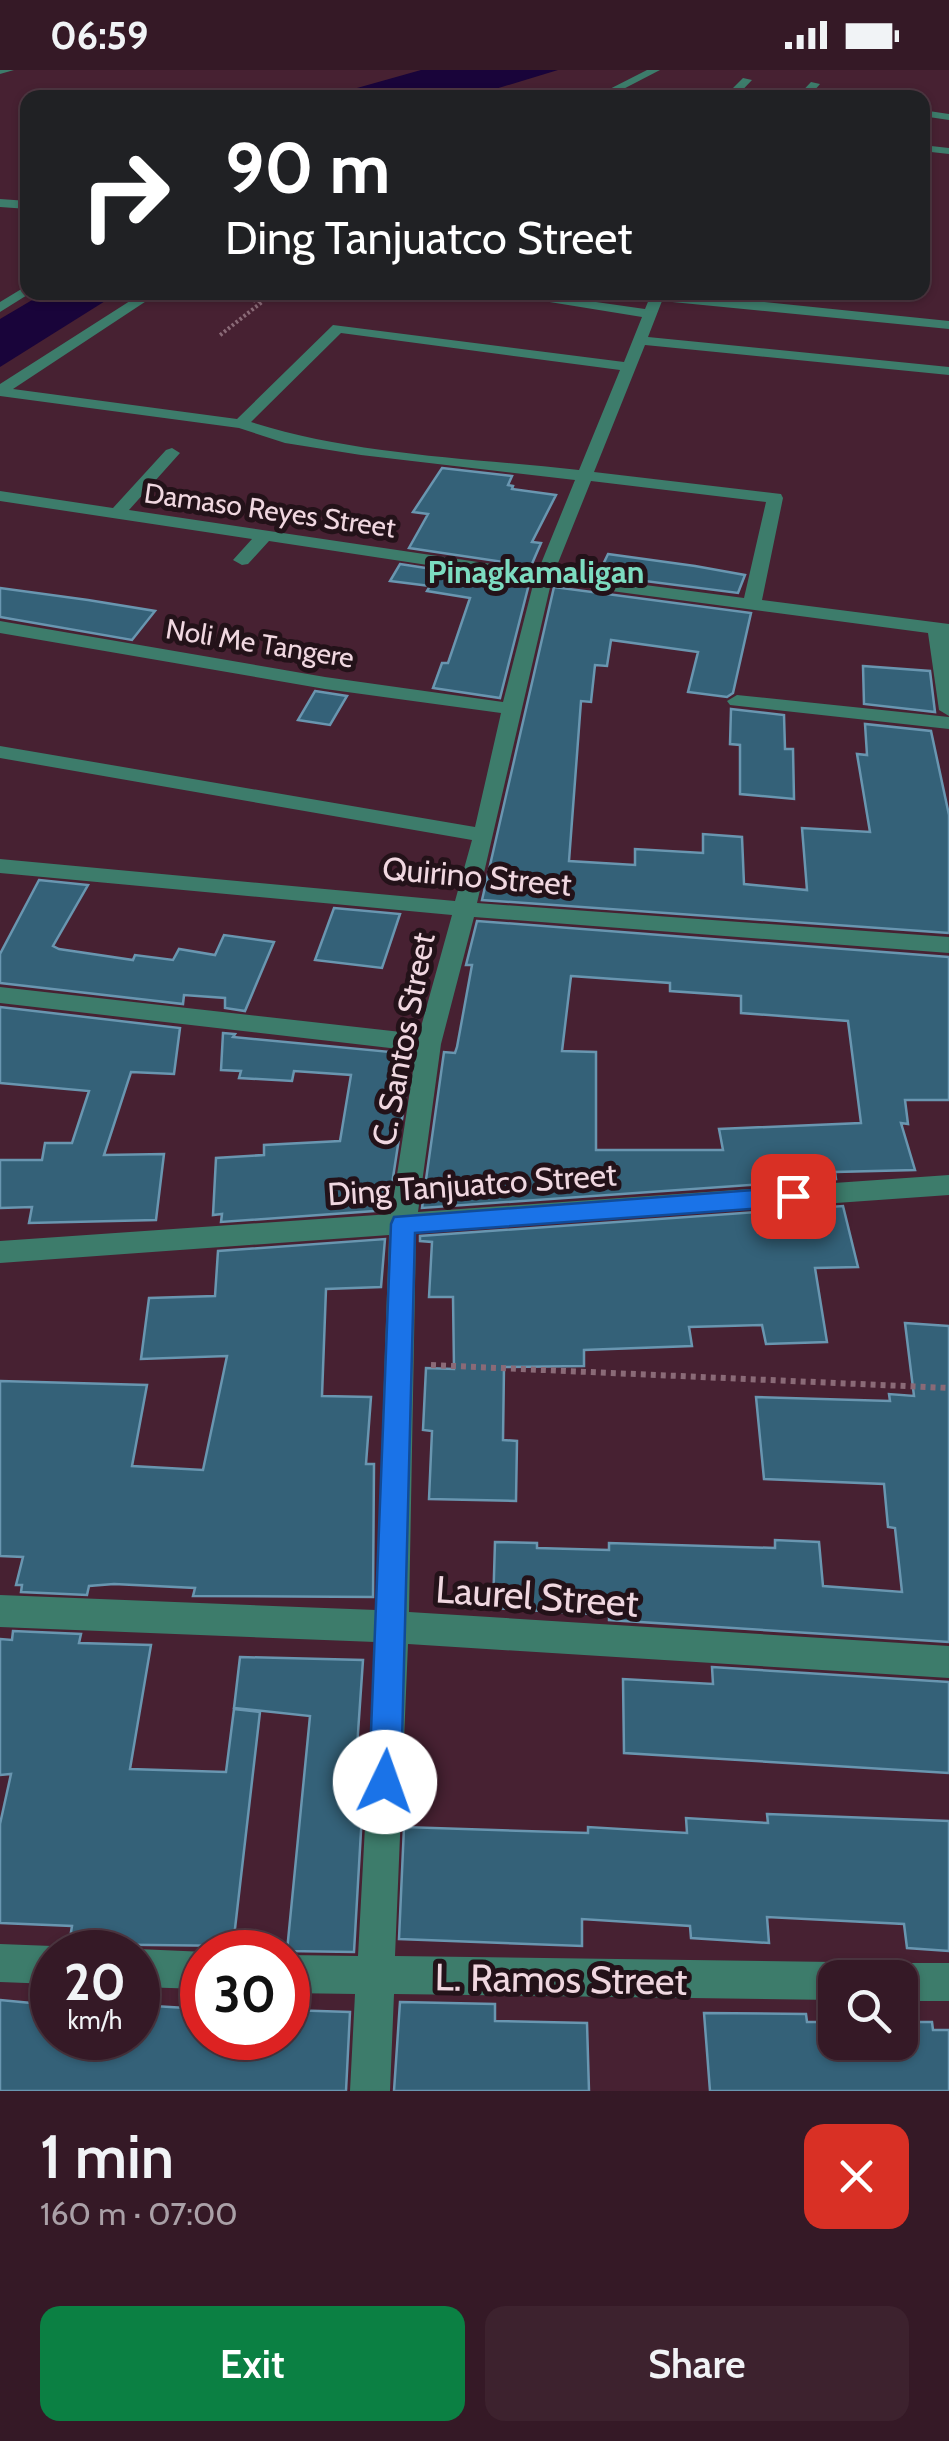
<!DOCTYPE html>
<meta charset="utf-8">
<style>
:root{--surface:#351926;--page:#3d222e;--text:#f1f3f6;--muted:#aaa0a7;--line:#4f3843;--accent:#0b8043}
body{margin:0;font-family:Cabin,sans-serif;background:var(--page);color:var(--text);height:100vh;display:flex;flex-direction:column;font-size:38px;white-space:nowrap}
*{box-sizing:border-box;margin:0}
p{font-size:32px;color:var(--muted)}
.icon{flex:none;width:55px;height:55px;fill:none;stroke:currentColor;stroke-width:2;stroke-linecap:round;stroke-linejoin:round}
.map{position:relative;height:2021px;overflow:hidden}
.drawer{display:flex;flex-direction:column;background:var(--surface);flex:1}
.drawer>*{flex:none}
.hud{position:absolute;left:20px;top:20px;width:910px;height:210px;border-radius:20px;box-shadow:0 2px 8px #0004,0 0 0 2px var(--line);background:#202124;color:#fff;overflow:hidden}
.controls{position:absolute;left:818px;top:1890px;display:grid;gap:20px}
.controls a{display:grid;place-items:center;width:100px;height:100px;border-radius:20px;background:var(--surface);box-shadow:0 2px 8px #0004,0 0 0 2px var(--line);font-size:50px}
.speed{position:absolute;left:30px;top:1860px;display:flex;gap:20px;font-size:50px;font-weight:700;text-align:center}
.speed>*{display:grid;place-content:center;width:130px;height:130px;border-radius:50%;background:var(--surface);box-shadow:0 2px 8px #0004,0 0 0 2px var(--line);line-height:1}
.speed small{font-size:25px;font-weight:400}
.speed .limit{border:15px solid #d22;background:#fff;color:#111}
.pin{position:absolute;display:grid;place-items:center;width:85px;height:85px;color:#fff;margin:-42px;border-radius:20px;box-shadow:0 5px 15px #0006}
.me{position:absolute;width:110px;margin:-55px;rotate:3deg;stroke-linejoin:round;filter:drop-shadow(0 0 8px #0008)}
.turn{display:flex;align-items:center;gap:35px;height:210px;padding:0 40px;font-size:45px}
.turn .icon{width:130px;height:130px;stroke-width:2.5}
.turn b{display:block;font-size:70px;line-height:85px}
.round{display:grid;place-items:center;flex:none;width:105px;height:105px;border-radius:20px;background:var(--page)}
.summary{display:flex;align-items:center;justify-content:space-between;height:170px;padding:0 40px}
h1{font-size:60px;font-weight:600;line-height:75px}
.primary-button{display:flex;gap:20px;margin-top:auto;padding:20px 40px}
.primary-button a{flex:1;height:115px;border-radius:20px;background:var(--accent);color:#fff;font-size:40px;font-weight:600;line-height:115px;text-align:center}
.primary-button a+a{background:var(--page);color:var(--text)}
.status{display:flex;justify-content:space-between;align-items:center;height:70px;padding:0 50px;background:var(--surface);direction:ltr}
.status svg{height:28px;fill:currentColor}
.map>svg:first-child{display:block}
.water{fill:#19043a}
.building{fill:#346178;stroke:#6996b0;stroke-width:2.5;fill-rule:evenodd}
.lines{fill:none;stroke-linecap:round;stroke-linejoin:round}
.path-far1{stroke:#8a6a77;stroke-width:4;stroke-dasharray:2.5 2.5;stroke-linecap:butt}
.path{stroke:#8a6a77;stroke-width:6;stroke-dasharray:5 5;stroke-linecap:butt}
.minor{fill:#3d7c6b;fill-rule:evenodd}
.route{fill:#1a73e8;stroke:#114b97;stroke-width:2.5}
.labels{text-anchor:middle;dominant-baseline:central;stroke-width:10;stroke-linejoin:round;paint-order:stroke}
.far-street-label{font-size:28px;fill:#f0d7e0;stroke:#231219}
.far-quarter-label{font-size:32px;font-weight:bold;fill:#7cdcc0;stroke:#231219}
.street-label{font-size:32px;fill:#f0d7e0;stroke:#231219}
.near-street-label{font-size:38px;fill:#f0d7e0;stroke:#231219}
</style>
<div class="status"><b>06:59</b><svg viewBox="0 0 49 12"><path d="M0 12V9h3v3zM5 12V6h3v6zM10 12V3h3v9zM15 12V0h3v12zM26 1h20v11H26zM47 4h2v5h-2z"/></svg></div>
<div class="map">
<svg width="949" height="2021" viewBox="0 0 949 2021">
<rect width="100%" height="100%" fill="#472132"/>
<g class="water">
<polygon points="421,0 558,0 469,27 325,27"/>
<polygon points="44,223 118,223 0,297 0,249"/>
</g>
<g class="building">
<polygon points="442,398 512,406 508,415 513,416 512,419 556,425 532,472 541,473 531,496 409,478 428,444 413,442"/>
<polygon points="608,484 695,496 745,505 738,523 598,505"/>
<polygon points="400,494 529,514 500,628 433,618 442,593 448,593 470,528 427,521 430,516 390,511"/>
<polygon points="554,517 751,543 733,623 727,627 688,622 698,582 611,570 607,596 595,595 591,632 581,631 569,791 635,795 635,779 703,783 703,764 742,767 744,814 807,820 802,758 870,762 857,684 867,685 865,654 931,661 949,745 949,863 482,830"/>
<polygon points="0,518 88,530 155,541 132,570 0,547"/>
<polygon points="863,596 930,601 935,642 864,634"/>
<polygon points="315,621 347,626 330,655 298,650"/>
<polygon points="731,639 784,645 785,679 793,679 794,729 740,724 740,675 730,674"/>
<polygon points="39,810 88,815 53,876 59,879 133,890 135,885 173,890 179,879 215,885 224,865 274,872 245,941 225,938 225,928 184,925 183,934 0,913 0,884"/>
<polygon points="334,838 400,844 382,898 315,890"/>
<path d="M 477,851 L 949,887 L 949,1030 L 905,1030 L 908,1054 L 901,1053 L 915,1100 L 835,1102 L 836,1109 L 422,1138 L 444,982 L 455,983 L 457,977 L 472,895 L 466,895 ZM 571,906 L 670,913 L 670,921 L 741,926 L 741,943 L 848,951 L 861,1053 L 719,1059 L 723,1080 L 596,1080 L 596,982 L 562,981 Z"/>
<polygon points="0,937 180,958 174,1004 131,1002 104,1085 164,1084 156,1150 29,1153 32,1137 0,1138 0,1090 42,1090 45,1073 72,1073 89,1021 0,1013"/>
<polygon points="223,963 235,964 233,967 412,984 388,1140 221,1152 222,1144 213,1145 216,1088 264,1085 264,1075 340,1071 351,1005 294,1001 292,1011 239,1008 241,1001 221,1000"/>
<polygon points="843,1136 858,1197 815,1198 827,1272 766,1274 762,1255 689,1257 692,1276 584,1280 584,1296 504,1297 503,1370 517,1371 516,1431 429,1429 432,1361 423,1360 426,1298 454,1299 453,1227 429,1227 432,1172 420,1171 420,1166"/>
<polygon points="385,1169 381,1217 326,1219 322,1326 371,1327 366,1394 374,1394 373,1527 193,1526 195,1518 114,1514 89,1516 87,1525 21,1522 22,1515 16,1515 23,1487 0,1486 0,1311 147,1315 132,1396 203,1400 227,1286 141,1289 149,1228 215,1226 218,1181"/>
<polygon points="905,1253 949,1256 949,1572 609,1550 609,1545 493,1538 495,1472 537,1473 537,1478 609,1480 609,1473 775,1478 775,1470 819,1472 823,1516 902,1522 895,1458 888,1457 884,1414 764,1409 756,1327 890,1331 889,1324 914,1326"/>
<polygon points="13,1561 81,1564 79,1573 151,1575 130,1699 226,1702 234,1639 260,1642 233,1876 69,1874 72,1856 0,1853 0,1754 11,1704 0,1705 0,1569 12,1570"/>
<polygon points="240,1587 363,1590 356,1692 365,1692 354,1882 287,1881 310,1646 234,1638"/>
<polygon points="712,1597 949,1612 949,1703 624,1683 623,1609 713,1614"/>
<polygon points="767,1744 949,1751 949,1881 907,1878 904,1854 767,1847 769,1873 691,1868 690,1856 582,1849 582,1876 399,1869 404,1757 588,1763 588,1757 687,1763 686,1748 768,1753"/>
<polygon points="0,1930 52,1935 52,1968 138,1968 138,1935 202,1939 202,1968 288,1968 288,1940 350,1942 346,2021 0,2021"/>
<polygon points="400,1932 495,1934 495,1951 587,1953 589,2021 394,2021"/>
<polygon points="704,1943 806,1944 807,1952 835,1952 835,1972 900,1972 900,1952 932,1952 933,1960 949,1960 949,2021 710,2021"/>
</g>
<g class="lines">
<g class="path-far1">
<polyline points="219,222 262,232 219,266"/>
<polyline points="175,223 198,228 207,222"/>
</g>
<polyline class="path" points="431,1295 949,1318"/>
<g class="minor">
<polygon points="0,0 14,0 0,4"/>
<polygon points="647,0 660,0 606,28 592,28"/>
<polygon points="743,8 752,10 735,28 723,28"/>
<polygon points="811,12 820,14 808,28 796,28"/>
<polygon points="922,40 949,44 949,50 922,46"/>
<polygon points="922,75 949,78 949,84 922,81"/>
<polygon points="0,129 28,131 28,139 0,137"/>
<polygon points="28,215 28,222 32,222 0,242 0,232"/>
<path d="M 144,222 L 160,222 L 13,319 L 237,349 L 333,255 L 624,292 L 642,247 L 488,222 L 526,222 L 645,239 L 652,222 L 666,222 L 949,251 L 949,259 L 662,231 L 648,267 L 949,297 L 949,305 L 645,275 L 594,402 L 781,424 L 783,428 L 762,530 L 949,554 L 949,646 L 939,640 L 928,563 L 551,513 L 477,833 L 949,867 L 949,883 L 474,847 L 441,974 L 418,1142 L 949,1105 L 949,1125 L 416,1163 L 409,1542 L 949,1576 L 949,1608 L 408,1574 L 395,1886 L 835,1892 L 848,1898 L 853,1908 L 835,1908 L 835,1930 L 394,1924 L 390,2021 L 350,2021 L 355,1924 L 288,1923 L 288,1885 L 358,1886 L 375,1572 L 0,1557 L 0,1525 L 376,1540 L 389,1165 L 0,1193 L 0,1171 L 391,1144 L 416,981 L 0,933 L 0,917 L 419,964 L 452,845 L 0,803 L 0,789 L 455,831 L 472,770 L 0,688 L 0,676 L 475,757 L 501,643 L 325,619 L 0,563 L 0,551 L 325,607 L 503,632 L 534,511 L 269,471 L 248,494 L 242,495 L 233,490 L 252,469 L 0,431 L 0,421 L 113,438 L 166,380 L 172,378 L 180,383 L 129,440 L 538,501 L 575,410 L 361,385 L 285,373 L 239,358 L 0,326 L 0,314 ZM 341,263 L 620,300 L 579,400 C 471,388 355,385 251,352 ZM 591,411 L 766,432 L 744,528 L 554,503 Z"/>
<polygon points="737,625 949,647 949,659 730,635 727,631"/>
<polygon points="0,1874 52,1876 66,1882 52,1882 52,1914 0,1912"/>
<polygon points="138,1879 206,1882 202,1882 202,1919 138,1917 138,1882 130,1882"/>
<polygon points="900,1893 949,1893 949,1931 900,1931 900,1908 883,1908 887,1899"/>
</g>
</g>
<polygon class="route" points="793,1117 802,1120 805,1126 802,1133 793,1136 415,1163 401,1712 396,1724 385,1729 373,1724 369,1712 391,1154 394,1147"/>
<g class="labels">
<g class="far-street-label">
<text transform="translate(270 440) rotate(8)">Damaso Reyes Street</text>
<text transform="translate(260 573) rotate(9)">Noli Me Tangere</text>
</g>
<g class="far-quarter-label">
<text x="536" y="501">Pinagkamaligan</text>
</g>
<g class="street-label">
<text transform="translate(477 806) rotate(5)">Quirino Street</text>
<text transform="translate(403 969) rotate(-79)">C. Santos Street</text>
<text transform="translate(472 1114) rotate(-4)">Ding Tanjuatco Street</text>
</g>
<g class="near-street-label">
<text transform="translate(537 1526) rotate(4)">Laurel Street</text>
<text transform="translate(561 1909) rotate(1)">L. Ramos Street</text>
</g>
</g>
</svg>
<div class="controls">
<a><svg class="icon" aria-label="search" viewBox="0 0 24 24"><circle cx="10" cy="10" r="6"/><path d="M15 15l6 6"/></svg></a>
</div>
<div class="speed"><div>20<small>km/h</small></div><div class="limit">30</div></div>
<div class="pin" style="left:793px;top:1126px;background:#d93025"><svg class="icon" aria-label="arrive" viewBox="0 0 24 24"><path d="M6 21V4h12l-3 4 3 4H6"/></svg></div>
<svg class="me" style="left:385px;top:1712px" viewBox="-20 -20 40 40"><circle r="19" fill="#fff"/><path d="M0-13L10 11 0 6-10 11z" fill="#1a73e8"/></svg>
<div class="hud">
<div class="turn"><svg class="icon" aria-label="right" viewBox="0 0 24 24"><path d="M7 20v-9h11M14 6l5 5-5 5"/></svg><div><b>90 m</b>Ding Tanjuatco Street</div></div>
</div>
</div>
<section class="drawer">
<div class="summary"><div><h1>1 min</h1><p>160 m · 07:00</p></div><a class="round" style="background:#d93025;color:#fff"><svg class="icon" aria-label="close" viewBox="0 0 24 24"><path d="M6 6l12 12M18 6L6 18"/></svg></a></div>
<div class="primary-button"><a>Exit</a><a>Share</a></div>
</section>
